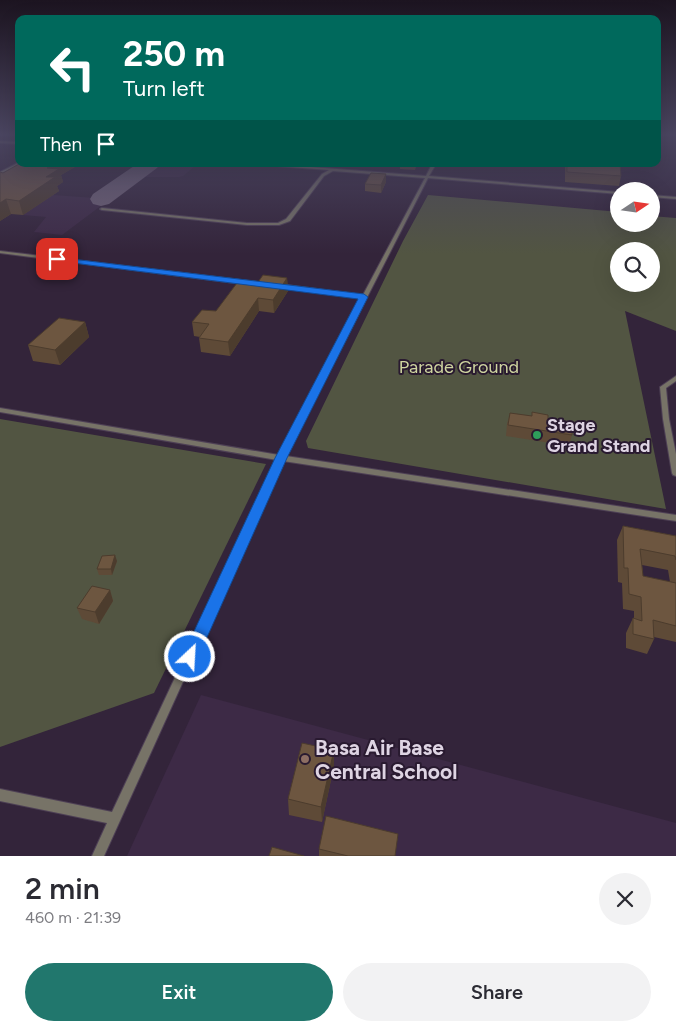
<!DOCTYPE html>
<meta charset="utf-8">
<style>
:root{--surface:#fff;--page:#f2f2f3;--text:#2b2b33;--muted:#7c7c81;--accent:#21776d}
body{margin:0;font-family:Figtree,sans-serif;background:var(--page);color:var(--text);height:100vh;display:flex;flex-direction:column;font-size:19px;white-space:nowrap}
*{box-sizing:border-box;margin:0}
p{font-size:16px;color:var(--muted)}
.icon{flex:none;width:28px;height:28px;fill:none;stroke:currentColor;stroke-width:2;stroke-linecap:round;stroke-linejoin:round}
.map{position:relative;height:856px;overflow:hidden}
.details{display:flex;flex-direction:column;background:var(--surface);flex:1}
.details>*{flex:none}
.top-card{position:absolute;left:15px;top:15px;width:646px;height:152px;border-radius:10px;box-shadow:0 5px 20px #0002;background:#00695c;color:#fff;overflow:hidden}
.needle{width:32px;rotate:77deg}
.buttons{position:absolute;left:610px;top:182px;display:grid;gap:10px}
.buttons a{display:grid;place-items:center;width:50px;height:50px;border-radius:50%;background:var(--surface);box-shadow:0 5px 20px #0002;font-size:25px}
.pin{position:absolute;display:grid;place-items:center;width:42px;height:42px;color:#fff;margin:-21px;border-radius:10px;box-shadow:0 2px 8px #0006}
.me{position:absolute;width:55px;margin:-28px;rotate:25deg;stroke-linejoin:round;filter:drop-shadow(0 0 4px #0008)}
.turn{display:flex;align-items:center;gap:18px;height:105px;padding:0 25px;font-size:22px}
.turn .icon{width:65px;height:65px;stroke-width:2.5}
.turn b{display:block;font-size:35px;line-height:42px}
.then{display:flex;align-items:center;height:48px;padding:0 25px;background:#0003;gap:10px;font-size:19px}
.round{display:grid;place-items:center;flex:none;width:52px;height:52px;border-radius:26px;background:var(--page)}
.overview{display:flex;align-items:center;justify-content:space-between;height:85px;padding:0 25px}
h1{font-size:30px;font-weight:600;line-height:38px}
.button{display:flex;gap:10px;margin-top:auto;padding:10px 25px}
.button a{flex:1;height:58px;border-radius:30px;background:var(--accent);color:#fff;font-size:20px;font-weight:600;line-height:58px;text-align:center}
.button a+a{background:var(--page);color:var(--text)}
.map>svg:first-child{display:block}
.built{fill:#3d2a46}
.green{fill:#525542;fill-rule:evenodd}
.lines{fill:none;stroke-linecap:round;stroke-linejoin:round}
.taxiway{fill:#726478;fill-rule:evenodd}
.service-casing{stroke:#4e4055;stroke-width:2}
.service{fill:#777367;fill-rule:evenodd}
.wall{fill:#5e4a37;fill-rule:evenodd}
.shaded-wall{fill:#4c3c2d}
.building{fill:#6d5640;stroke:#4c3c2d}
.route{fill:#1a73e8;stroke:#114b97}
.leisure-dot{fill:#2e9e5b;stroke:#291a30;stroke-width:2}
.education-dot{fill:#8d6e63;stroke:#291a30;stroke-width:2}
.labels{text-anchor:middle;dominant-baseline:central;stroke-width:4;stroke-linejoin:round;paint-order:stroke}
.park-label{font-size:18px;fill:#cfd5a0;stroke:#291a30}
.poi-label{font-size:18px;font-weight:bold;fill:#ded4e3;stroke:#291a30;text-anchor:start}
.near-poi-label{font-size:21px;font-weight:bold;fill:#ded4e3;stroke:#291a30;text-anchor:start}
</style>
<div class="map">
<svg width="676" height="856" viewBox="0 0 676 856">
<rect width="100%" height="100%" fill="#33243a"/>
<g class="built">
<polygon points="159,164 190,164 195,166 183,176 179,177 141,177"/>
<polygon points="53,195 110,199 62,235 34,232 46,217 23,215"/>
<polygon points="201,695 676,823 676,856 127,856"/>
</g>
<g class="green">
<path d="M 428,195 L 619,212 L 619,224 L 651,224 L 651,216 L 676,218 L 676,331 L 625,311 L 666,509 L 308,448 L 306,441 L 403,241 ZM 619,251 L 651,251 L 651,284 L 619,284 Z"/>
<polygon points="0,419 266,464 154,693 0,747"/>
</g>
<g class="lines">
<polygon class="taxiway" points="137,164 160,164 157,168 109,204 101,206 93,204 90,199 93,194"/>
<defs>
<g id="service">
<polygon points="0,141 19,142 19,144 0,143"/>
<polygon points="18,163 21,164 0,174 0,172"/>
<polygon points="261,164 273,164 426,176 432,164 436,164 429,176 619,192 619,194 428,178 286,456 676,515 676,521 283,461 104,856 92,856 107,823 0,801 0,789 112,812 277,460 0,412 0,408 279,455 361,298 279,288 276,286 279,284 363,295 425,178 333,171 324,176 290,221 279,225 247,225 102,210 100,209 102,208 247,223 278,223 286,219 322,174 329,170 263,165"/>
<polygon points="651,195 676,197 676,199 651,197"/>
<polygon points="0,251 266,283 269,285 266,287 0,253"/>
<polygon points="676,376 676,381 666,388 669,419 676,454 676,476 673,475 672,473 663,419 660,387"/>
</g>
</defs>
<use href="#service" class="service-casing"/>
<use href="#service" class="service"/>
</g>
<g class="wall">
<polygon points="19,164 80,164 61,175 63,182 57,186 59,191 23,215 11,214 0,221 3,173"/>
<polygon points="400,164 417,164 415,170 400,169"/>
<polygon points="565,164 620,164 621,176 619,186 565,182"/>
<polygon points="386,182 381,193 365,191 365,184"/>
<polygon points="287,278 288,291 274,313 259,311 230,356 201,352 199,338 200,337 194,336 192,322 216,311 256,285"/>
<polygon points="85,322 89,337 60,365 33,361 28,345"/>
<polygon points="532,412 548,419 572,435 569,446 506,436 507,424 510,413 532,416"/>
<path d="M 623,526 L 676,536 L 676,642 L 654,637 L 654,639 L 647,654 L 626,648 L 626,633 L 633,618 L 634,619 L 634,611 L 623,609 L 622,583 L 618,582 L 617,540 ZM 642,565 L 668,570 L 670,582 L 643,576 Z"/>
<polygon points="117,561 112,575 99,575 97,569"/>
<polygon points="110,590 113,601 99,624 82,619 77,608"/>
<polygon points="334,766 322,822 289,815 288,799"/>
<polygon points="319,849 395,856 319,856"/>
</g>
<g class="shaded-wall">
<polygon points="54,164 80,164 61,175 63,182 57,186 59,191 23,215 19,201 46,177 47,168"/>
<polygon points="386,174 386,182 381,193 381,185"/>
<polygon points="6,199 11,214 0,221 0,203"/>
<polygon points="287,278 288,291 274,313 273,300"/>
<polygon points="258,298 259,311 230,356 228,342"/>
<polygon points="85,322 89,337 60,365 55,350"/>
<polygon points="115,555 117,561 112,575 111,569"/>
<polygon points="110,590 113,601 99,624 95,612"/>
<polygon points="334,750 334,766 322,822 321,807"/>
</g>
<g class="building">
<polygon points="19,164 54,164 47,168 59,169 46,177 55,177 19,201 6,199 0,203 0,172 3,173"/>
<polygon points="567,164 620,164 621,176 567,172"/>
<polygon points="371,173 386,174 381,185 365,184"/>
<polygon points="263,275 287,278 273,300 258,298 228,342 199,338 209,324 192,322 202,310 216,311 237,283 256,285"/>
<polygon points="59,318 85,322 55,350 28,345"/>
<polygon points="532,412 548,415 548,419 572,422 572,435 508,425 510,413 532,416"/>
<polygon points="623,526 676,536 676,560 675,556 640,549 643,576 676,583 676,626 653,620 654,639 633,634 633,618 642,621 641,597 629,594 628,568 624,568"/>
<polygon points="115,555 111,569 97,569 102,556"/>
<polygon points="92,586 110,590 95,612 77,608"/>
<polygon points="302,743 334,750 321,807 288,799"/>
<polygon points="326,816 398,834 395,856 348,856 319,849"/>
<polygon points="272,847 304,856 269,856"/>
</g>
<linearGradient id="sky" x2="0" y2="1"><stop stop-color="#1c1420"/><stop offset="0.53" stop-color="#4a4560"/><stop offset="1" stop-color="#4a4560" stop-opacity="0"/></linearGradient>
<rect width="676" height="254" fill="url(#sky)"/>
<polygon class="route" points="55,257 364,294 368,297 287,458 196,662 190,664 184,662 182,657 275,458 358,299 57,261 53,259"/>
<circle class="leisure-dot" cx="537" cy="435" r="5"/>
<circle class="education-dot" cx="305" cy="759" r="5"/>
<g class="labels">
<g class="park-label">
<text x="459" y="367">Parade Ground</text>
</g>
<g class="poi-label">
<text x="547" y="425">Stage<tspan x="547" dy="21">Grand Stand</tspan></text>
</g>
<g class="near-poi-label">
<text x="315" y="747">Basa Air Base<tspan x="315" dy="24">Central School</tspan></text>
</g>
</g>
</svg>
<div class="buttons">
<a><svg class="needle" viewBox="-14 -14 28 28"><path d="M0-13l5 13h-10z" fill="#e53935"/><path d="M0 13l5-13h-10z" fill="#7c7c81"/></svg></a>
<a><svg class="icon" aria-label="search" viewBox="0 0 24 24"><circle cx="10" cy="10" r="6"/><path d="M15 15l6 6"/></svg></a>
</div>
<div class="pin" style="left:57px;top:259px;background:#d93025"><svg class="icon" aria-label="arrive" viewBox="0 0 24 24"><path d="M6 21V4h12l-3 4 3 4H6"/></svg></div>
<svg class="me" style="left:190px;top:657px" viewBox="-20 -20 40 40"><circle r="17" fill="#1a73e8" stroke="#fff" stroke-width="3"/><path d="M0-11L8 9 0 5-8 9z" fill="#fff"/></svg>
<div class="top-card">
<div class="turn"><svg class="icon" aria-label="left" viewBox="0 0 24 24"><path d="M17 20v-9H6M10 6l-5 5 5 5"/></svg><div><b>250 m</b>Turn left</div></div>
<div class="then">Then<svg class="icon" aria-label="arrive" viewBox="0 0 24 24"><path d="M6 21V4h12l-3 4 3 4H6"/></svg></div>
</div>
</div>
<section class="details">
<div class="overview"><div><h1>2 min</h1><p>460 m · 21:39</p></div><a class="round"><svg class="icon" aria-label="close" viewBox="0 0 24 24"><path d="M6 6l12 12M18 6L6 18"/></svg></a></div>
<div class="button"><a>Exit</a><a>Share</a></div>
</section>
